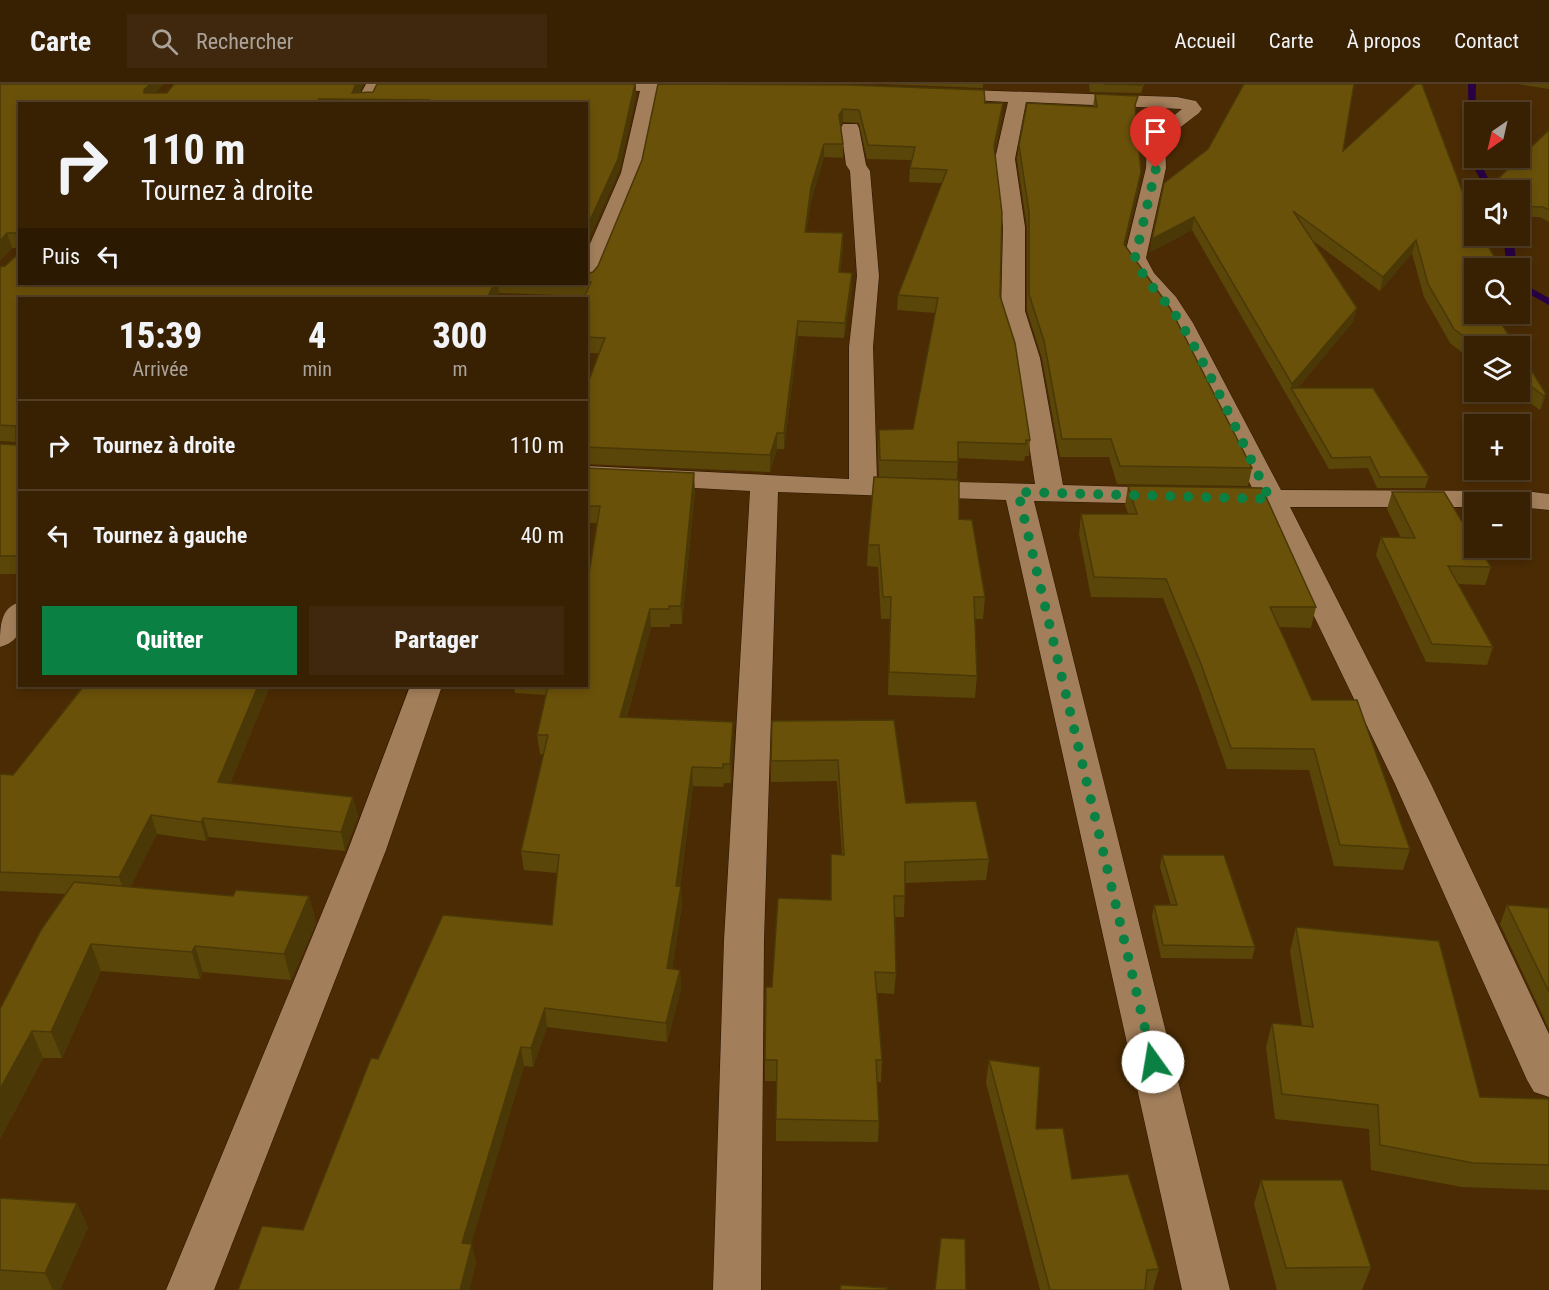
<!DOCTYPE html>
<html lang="fr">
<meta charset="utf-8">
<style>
:root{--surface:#382003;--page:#3f280d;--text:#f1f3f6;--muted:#aba39a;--line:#523e25;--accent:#0b8043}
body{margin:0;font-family:"Roboto Condensed",sans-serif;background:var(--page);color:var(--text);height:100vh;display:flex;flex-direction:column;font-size:22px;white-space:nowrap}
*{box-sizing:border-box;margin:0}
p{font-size:20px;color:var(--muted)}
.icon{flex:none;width:33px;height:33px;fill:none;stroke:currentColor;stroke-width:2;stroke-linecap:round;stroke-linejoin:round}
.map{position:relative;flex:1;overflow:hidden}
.side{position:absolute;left:18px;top:213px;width:570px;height:390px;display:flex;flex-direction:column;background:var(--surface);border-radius:0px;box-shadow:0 3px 9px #0003,0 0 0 2px var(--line)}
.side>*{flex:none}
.banner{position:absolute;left:18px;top:18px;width:570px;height:183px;border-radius:0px;box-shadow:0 3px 9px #0003,0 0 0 2px var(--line);background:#382003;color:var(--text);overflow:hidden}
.needle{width:39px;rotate:214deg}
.fabs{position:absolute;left:1464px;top:18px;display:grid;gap:12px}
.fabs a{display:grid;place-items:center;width:66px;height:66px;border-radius:0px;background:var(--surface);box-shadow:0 3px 9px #0003,0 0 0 2px var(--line);font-size:30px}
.pin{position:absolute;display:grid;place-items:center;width:51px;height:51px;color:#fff;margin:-62px -26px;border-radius:50% 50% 50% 0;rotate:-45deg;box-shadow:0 0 6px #0007}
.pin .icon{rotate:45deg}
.me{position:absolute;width:66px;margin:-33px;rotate:347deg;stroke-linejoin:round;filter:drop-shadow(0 0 4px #0008)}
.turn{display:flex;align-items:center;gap:21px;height:126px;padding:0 24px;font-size:27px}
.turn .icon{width:78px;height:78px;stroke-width:2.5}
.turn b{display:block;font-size:42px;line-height:51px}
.then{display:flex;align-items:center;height:57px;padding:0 24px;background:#0003;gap:12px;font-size:22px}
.eta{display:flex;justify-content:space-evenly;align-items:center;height:102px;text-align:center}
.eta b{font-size:36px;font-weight:800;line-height:42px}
.action{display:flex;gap:12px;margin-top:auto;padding:12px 24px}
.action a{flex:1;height:69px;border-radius:0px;background:var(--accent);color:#fff;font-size:24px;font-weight:800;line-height:69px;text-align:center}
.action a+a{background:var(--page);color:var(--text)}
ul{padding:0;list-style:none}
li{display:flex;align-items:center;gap:18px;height:90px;padding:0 24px;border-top:2px solid var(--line)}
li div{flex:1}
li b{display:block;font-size:22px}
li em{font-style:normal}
header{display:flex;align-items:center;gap:36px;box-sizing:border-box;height:84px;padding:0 30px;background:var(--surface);border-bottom:2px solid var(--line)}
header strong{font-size:28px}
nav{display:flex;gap:33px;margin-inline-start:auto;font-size:21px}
.search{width:420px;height:54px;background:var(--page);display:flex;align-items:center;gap:15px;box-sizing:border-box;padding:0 21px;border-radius:0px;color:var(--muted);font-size:22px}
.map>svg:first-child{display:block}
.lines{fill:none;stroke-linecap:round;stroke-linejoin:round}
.stream{fill:#280043;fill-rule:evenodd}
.street-casing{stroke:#2b1500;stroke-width:1}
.street{fill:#a27e5a;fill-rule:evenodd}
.wall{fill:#5b4609}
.shaded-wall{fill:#4a3907}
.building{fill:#6a510a;stroke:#4a3907;stroke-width:1.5}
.route{stroke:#0b8043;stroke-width:10;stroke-dasharray:0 18}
</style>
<header>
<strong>Carte</strong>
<div class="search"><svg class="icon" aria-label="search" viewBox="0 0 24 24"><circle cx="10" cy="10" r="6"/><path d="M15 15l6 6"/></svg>Rechercher</div>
<nav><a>Accueil</a><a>Carte</a><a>À propos</a><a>Contact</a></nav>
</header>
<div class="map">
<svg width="1549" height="1206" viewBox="0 0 1549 1206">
<rect width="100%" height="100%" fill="#4a2b04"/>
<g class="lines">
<g class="stream">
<polygon points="1468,0 1476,0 1474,74 1478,74 1494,106 1486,106 1470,76"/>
<polygon points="1503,152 1513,152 1517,184 1507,184"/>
<polygon points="1520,198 1549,214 1549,221 1520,205"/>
</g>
<defs>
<g id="street">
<polygon points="366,0 384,0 373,20 355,20"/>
<polygon points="556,0 706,0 710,4 707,8 701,9 657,8 641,89 597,196 594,201 586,203 577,200 586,200 586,169 621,89 640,7 565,5 559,4"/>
<path d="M 939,5 L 1177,13 L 1196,17 L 1202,25 L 1199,29 L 1165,55 L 1166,84 L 1146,174 L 1154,189 L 1176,213 L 1193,239 L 1281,406 L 1525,407 L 1549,410 L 1549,426 L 1520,423 L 1520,418 L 1474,418 L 1474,423 L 1290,423 L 1431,700 L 1549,950 L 1549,1013 L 1534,1008 L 1527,996 L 1395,700 L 1261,422 L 1241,420 L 1237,414 L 1241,408 L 1253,406 C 1226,349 1200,292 1168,238 C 1155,215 1136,198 1124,174 L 1146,84 L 1147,53 L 1182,25 L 1026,18 L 1015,75 L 1025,143 L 1025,227 L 1040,274 L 1063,401 L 1169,404 L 1179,406 L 1183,412 L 1179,418 L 1169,420 L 1034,417 L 1230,1206 L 1182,1206 L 1006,416 L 778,408 L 764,856 L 761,1206 L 713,1206 L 724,856 L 750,407 L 586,398 L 586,382 L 849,395 L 849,263 L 857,192 L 850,87 L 846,81 L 841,44 L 843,40 L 857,40 L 859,44 L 866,81 L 870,87 L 879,192 L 873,263 L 877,396 L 1035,400 L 1016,274 L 1001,227 L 1003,143 L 995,75 L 1008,18 L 933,14 L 930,10 L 933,6 Z"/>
<path d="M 20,518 C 20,539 25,556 0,563 C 0,542 0,524 20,518 Z"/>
<polygon points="410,602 442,602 386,766 214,1206 166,1206 348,766"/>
</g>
</defs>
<use href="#street" class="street-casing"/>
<use href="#street" class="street"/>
</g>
<g class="wall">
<polygon points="0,0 163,0 156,9 167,9 174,0 364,0 359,9 636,0 636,11 619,88 586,20 20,20 234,201 246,201 247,200 586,200 586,190 593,188 598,182 642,76 658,0 985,19 1002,32 995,67 1000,212 1030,356 1029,372 1025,372 1024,377 958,374 957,395 879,393 878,362 879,346 913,345 935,229 897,226 898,211 942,99 909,98 910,84 912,76 867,75 859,39 843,38 840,42 843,60 843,74 824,73 811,117 806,148 843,149 843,164 840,188 852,203 844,254 798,252 784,365 777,365 770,388 586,380 586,304 599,269 586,269 586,214 585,212 499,209 496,214 20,214 20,490 1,490 0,491 0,360 16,361 16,358 0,357 0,183 5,182 17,171 17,164 12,164 0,176"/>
<polygon points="882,0 983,0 983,4"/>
<polygon points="1089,0 1144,0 1141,9 1090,8"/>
<polygon points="1518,0 1549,0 1549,5"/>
<polygon points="1095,10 1136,27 1139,103 1125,161 1252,384 1248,402 1117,400 1109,373 1060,373 1042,274 1027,227 1027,143 1017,75 1019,61 1093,22"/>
<polygon points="1549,46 1549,138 1540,133 1520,133 1520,106"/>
<polygon points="1343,67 1466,117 1465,122 1470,129 1472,120 1474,118 1474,131 1470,130 1474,184 1474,230 1516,262 1474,262 1474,278 1450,259 1424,213 1412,169 1380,207 1312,156 1357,224 1353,238 1297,304 1429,393 1425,404 1377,404 1368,384 1329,385 1192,146 1150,168 1152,155 1164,99"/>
<polygon points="1520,268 1546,310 1541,325 1540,326 1514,308 1520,308"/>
<polygon points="586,384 695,406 682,540 670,540 670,543 651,543 627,633 733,656 731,699 724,699 723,703 693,702 680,802 681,802 682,821 672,885 680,886 681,905 667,958 547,943 533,983 524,982 471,1159 476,1179 469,1206 238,1206 303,1146 378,975 552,841 557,789 524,786 521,767 544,670 540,670 537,651 546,611 515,609 514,602 586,602 597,439 586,439"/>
<polygon points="1128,402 1316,523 1311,544 1279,543 1312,616 1410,765 1403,786 1334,782 1309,686 1227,685 1197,600 1163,514 1091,513 1079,450 1081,430 1128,430 1125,421"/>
<polygon points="1392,408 1491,483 1485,501 1458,500 1493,563 1487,581 1426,578 1376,471 1381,453 1401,454 1387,425"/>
<polygon points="959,435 985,513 983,535 975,535 977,592 975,614 888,611 890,535 881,535 878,483 867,482 868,461"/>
<polygon points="81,602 270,602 230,700 358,732 345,767 209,753 206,757 157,750 130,803 233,812 309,812 316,839 291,896 203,888 200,895 101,887 62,974 43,974 0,1055 0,925 66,810 0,807 0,690 13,691 82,603"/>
<polygon points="894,636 906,719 989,775 986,796 905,799 904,833 895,833 896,889 894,910 877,909 882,976 881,998 877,998 879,1037 878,1058 776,1057 776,997 765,997 765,976 772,903 830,816 842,771 837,697 771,698 771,677"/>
<polygon points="1162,771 1255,863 1252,875 1161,874 1152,833 1154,821 1171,821 1160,783"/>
<polygon points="1507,821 1549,824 1549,945 1500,840"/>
<polygon points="1296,843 1480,1013 1549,1015 1549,1106 1462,1103 1371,1086 1369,1045 1275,1035 1266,963 1272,939 1302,942 1290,867"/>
<polygon points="989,976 1036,1045 1072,1095 1159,1185 1153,1206 1040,1206 986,999"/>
<polygon points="1261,1096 1371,1183 1362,1206 1277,1206 1254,1120"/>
<polygon points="0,1114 88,1143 60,1206 0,1206"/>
</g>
<g class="shaded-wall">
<polygon points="150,0 163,0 147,20 144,6"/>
<polygon points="356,0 364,0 357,15 352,9"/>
<polygon points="636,0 636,11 619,88 586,162 586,145"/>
<polygon points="1003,19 1002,32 993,75 994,62"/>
<polygon points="843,25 843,38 839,44 839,31"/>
<polygon points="824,60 824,73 811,117 804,163 805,148 811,103"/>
<polygon points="1141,88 1139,103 1122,175 1124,160"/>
<polygon points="1194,133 1192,146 1150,168 1152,155"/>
<polygon points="7,149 12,164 0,176 0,157"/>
<polygon points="843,149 843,164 838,203 839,188"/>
<polygon points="1416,156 1412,169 1380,207 1383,193"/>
<polygon points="852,189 852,203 844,254 845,239"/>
<polygon points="494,200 498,200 499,209 496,214 487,214"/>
<polygon points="1357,224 1353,238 1294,309 1291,304 1289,315 1292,300"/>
<polygon points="798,237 798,252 784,365 784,349"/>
<polygon points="1546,310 1541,325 1540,326 1544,312"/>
<polygon points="777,349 777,365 770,388 770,371"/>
<polygon points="694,389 695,406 682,540 681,522"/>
<polygon points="650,525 651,543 622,651 620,633"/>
<polygon points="258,602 270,602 223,717 218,698"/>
<polygon points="733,638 733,656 731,699 730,680"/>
<polygon points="692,683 693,702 677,821 676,802"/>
<polygon points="353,713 358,732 345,767 341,748"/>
<polygon points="151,731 157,750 126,813 119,793"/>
<polygon points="203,734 209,753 206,757 201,738"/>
<polygon points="681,802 682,821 669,904 667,884"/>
<polygon points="309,812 316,839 291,896 284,870"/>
<polygon points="91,860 101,887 62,974 51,948"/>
<polygon points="195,862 203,888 200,895 192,868"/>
<polygon points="680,886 681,905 667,958 666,939"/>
<polygon points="545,924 547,943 533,983 531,964"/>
<polygon points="32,947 43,974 0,1055 0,1005"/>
<polygon points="521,963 524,982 466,1178 462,1159"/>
<polygon points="77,1119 88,1143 60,1206 53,1206 45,1189"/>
<polygon points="472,1160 476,1179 469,1206 460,1206"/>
</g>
<g class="building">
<polygon points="0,0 150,0 144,6 144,9 167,9 174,0 356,0 352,9 373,8 377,0 635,0 618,75 586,145 586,20 427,20 429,16 319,15 316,20 20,20 20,200 222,200 222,201 246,201 247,200 494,200 487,214 20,214 20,472 0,472 0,360 16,361 16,342 0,341 0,183 5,182 17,171 17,149 7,149 0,157"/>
<polygon points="658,0 848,1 984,6 985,19 1003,19 994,62 1002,129 1000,212 1015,259 1030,356 1026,356 1026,360 958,358 958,378 880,376 879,346 913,345 938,214 898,211 947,86 910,84 915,63 868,61 859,26 843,25 839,31 843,60 824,60 811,103 805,148 843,149 839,188 852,189 845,239 798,237 784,349 777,349 770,371 586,363 586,304 605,254 586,253 586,214 584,214 591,198 586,198 586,190 593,188 598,182 642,76"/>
<polygon points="1103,0 1142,0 1142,1"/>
<polygon points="1244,0 1354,0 1343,67 1416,0 1422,0 1466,117 1463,117 1474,138 1474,152 1482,152 1501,184 1474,184 1474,187 1469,187 1474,196 1474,230 1495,230 1516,262 1477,262 1454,245 1428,200 1416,156 1383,193 1293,127 1357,224 1292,300 1194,133 1152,155 1164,99 1208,65"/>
<polygon points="1095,10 1138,12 1135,21 1141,88 1124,160 1170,224 1252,384 1120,382 1111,355 1062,355 1044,257 1029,210 1029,128 1019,61 1027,19 1097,23"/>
<polygon points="1549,46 1549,126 1543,123 1520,122 1520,106 1486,106"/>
<polygon points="1520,268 1546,310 1544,312 1520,294"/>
<polygon points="1291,304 1373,304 1429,393 1380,393 1370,373 1332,374"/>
<polygon points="586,384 694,389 681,522 669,522 669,525 650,525 620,633 733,638 730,680 723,680 723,684 692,683 676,802 681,802 667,884 680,886 666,939 545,924 531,964 521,963 462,1159 472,1160 460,1206 238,1206 262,1142 303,1146 371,974 378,975 443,831 552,841 559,771 521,767 548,651 537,651 548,602 586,602 586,508 600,422 586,422"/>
<polygon points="874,393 959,396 959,435 972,436 985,513 974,513 977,592 889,588 891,513 883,513 879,461 868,461"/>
<polygon points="1128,402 1262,404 1316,523 1270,523 1312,616 1357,616 1410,765 1340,761 1314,665 1231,664 1201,580 1166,495 1094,493 1081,430 1137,430"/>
<polygon points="1392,408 1444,408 1474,457 1474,464 1479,464 1491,483 1448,482 1493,563 1432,560 1381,453 1415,454"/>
<polygon points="84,602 258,602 218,698 353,713 341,748 203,734 201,738 151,731 119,793 0,788 0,690 13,691"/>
<polygon points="894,636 906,719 976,717 989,775 905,778 905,812 894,812 896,889 875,888 882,976 876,976 879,1037 776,1035 777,976 765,976 766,903 772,903 778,814 831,816 831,770 844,771 838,676 771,677 772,637"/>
<polygon points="1162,771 1224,771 1255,863 1163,861 1154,821 1177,821"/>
<polygon points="74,798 233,812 236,806 309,812 284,870 195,862 192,868 91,860 51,948 32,947 0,1005 0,925 41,846"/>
<polygon points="1507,821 1549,824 1549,908"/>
<polygon points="1296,843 1439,857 1480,1013 1549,1015 1549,1081 1473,1079 1380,1061 1378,1021 1282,1010 1272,939 1313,943"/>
<polygon points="989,976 1040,983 1036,1045 1063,1044 1072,1095 1128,1090 1159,1185 1147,1186 1145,1206 1050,1206"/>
<polygon points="1261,1096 1342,1096 1371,1183 1286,1184"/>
<polygon points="0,1114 77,1119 45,1189 0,1186"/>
<polygon points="941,1154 965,1155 966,1206 935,1206"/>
<polygon points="841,1201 887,1204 887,1206 840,1206"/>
</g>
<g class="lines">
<path class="route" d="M 1153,978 L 1018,408 L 1270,415 C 1241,356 1214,294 1180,238 C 1167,216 1144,199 1135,174 L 1156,84"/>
</g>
</svg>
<div class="fabs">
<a><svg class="needle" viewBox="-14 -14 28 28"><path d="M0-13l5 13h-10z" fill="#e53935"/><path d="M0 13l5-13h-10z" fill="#aba39a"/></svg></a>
<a><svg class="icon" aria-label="sound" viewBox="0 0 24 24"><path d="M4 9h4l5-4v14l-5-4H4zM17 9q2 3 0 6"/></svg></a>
<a><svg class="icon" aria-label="search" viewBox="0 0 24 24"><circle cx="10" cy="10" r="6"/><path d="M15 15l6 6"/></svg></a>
<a><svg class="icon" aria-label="layers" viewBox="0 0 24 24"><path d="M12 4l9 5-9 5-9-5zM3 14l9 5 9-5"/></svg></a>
<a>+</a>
<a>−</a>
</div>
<div class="pin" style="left:1156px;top:84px;background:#d93025"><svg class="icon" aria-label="arrive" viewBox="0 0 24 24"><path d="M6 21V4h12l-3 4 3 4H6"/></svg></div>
<svg class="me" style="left:1153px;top:978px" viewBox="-20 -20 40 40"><circle r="19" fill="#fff"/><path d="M0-13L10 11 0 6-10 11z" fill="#0b8043"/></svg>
<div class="banner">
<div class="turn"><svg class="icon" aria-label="right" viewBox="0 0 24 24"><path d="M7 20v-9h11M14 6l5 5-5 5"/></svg><div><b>110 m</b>Tournez à droite</div></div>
<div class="then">Puis<svg class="icon" aria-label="left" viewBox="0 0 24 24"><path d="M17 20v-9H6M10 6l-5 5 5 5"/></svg></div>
</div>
<section class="side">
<div class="eta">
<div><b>15:39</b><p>Arrivée</p></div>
<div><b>4</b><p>min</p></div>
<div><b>300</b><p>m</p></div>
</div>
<ul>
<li><svg class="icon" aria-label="right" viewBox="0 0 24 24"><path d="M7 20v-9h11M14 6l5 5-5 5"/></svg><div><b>Tournez à droite</b></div><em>110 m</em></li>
<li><svg class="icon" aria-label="left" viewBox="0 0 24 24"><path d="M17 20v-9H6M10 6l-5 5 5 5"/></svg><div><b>Tournez à gauche</b></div><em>40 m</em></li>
</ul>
<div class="action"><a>Quitter</a><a>Partager</a></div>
</section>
</div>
